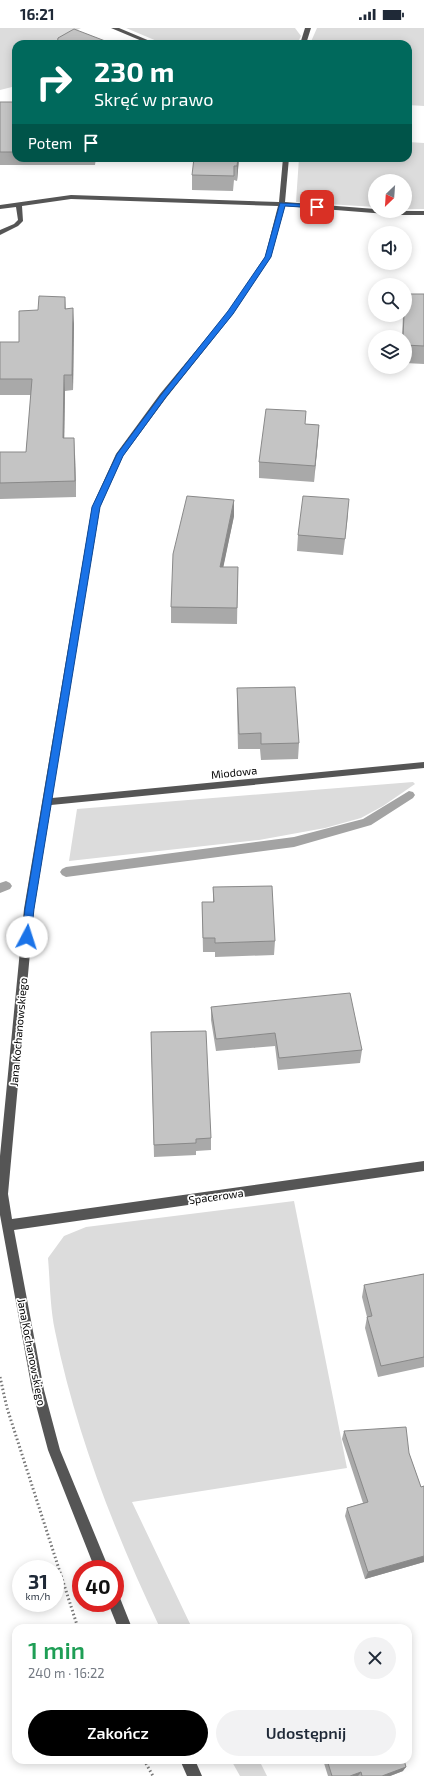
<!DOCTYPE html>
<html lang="pl">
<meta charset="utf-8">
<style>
:root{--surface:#fff;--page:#f2f2f3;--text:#1f2937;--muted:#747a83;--accent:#000}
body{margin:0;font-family:"Exo 2",sans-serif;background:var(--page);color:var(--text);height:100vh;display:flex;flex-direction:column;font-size:15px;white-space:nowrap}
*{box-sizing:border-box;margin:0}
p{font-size:13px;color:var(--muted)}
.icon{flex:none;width:22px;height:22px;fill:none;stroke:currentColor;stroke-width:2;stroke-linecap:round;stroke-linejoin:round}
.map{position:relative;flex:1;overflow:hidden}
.details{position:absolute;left:12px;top:1596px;width:400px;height:140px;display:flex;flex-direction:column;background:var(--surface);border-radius:12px;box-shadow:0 2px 10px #0003}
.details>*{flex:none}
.guide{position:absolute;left:12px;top:12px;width:400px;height:122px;border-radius:12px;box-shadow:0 2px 10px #0003;background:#00695c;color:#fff;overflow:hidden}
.needle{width:26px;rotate:205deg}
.buttons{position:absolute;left:368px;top:146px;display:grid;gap:8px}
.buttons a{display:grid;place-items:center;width:44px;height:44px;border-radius:50%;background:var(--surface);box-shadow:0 2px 10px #0003;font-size:20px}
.speed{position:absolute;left:12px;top:1532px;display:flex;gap:8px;font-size:20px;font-weight:700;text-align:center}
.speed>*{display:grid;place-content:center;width:52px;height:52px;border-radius:50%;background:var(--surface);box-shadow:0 2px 10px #0003;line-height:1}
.speed small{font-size:10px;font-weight:400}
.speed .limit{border:6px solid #d22;background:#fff;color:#111}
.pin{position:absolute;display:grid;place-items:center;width:34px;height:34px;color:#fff;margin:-17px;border-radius:8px;box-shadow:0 2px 6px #0006}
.me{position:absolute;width:44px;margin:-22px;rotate:5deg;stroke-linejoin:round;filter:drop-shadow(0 0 3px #0008)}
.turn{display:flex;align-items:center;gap:14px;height:84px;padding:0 16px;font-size:18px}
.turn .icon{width:52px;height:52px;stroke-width:2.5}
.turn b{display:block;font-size:28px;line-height:34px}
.then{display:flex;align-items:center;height:38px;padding:0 16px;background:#0003;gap:8px;font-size:15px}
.round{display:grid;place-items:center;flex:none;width:42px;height:42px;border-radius:21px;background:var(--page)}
.summary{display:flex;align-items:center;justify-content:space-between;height:68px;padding:0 16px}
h1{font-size:24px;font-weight:600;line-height:30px;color:#1e9e55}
.cta{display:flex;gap:8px;margin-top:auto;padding:8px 16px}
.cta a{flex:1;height:46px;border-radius:24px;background:var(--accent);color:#fff;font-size:16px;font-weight:600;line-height:46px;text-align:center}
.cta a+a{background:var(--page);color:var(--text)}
.status{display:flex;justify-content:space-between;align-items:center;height:28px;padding:0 20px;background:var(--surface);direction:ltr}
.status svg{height:11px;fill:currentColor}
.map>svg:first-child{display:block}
.green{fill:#dcdcdc}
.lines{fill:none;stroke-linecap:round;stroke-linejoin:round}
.stream{fill:#a3a3a3;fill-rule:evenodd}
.path{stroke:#777;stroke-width:3;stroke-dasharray:1.5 2.5;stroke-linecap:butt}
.minor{fill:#555;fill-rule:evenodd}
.wall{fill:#a9a9a9}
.shaded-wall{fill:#898989}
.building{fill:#c4c4c4;stroke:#898989}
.route{fill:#1a73e8;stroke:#114b97}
.labels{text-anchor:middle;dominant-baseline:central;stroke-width:3.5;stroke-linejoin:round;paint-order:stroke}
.street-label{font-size:11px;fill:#000;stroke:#fff}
</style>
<div class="status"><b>16:21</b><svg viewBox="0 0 49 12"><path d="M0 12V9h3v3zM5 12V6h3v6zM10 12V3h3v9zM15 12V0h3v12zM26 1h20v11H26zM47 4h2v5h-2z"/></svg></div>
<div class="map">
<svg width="424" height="1748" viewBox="0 0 424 1748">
<rect width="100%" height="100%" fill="#fff"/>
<g class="green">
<polygon points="0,0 81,0 49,16 16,16 16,58 0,62"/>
<polygon points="126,0 295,0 301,8 297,16 164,16"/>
<polygon points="317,0 424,0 424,78 408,77 408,16 310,16"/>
<polygon points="408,114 424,115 424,181 405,181 405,153 375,153 375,179 296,174 299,130 408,130"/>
<polygon points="413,754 415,756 383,778 361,790 325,800 259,812 69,833 77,781"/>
<path d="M 294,1173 L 347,1440 L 132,1474 L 192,1600 L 160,1600 C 115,1505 76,1406 55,1303 C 50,1279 50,1254 48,1230 L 64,1208 L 86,1199 Z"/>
<polygon points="231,1732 259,1732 267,1748 240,1748"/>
</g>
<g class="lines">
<g class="stream">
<polygon points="409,763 413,764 415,767 413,770 371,797 294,819 66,849 62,847 60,844 62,841 66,839 294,809 363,791"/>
<polygon points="6,853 10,855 12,858 10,861 0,865 0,855"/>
</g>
<g class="path">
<polyline points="0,1349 7,1380 78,1600"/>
<polyline points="144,1732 153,1748"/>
</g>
<g class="minor">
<polygon points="111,0 119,0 157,16 149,16"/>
<polygon points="305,0 311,0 306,16 300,16"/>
<polygon points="283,130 289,130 285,174 375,181 375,183 424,183 424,187 399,187 285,178 271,229 233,286 166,370 123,428 100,479 52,770 424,734 424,740 51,777 34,881 8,1166 12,1191 424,1133 424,1143 14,1202 44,1362 60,1422 109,1541 95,1541 48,1422 32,1362 0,1187 0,1128 24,881 92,479 116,426 160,366 228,284 265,229 278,178 71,171 22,178 23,193 18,198 0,207 0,202 14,196 18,192 16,179 0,181 0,177 71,167 279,174"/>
<polygon points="115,1568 120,1570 132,1600 118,1600 108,1575 115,1575"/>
<polygon points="180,1732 195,1732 202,1748 187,1748"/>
</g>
</g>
<g class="wall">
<polygon points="0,74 16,74 16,130 96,130 95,137 0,137"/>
<polygon points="239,130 237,153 234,152 233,163 192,162 192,147"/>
<polygon points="424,266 424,336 405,335 405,309 402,309 403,287 405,287"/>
<polygon points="65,269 66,281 74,296 73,362 65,363 64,410 75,426 76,469 0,471 0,424 26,424 31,367 0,367 0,314 19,314 38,282"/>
<polygon points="306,396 319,397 314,454 259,450 259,434"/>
<polygon points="234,472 234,488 223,539 238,539 237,596 171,595 171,579"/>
<polygon points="348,487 343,527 297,523 298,507"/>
<polygon points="237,660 299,715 298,731 261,732 260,721 238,721 237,675"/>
<polygon points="213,859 275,913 274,927 215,929 215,924 203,924 202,874 213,874"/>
<polygon points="211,979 362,1022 360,1035 278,1042 275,1018 216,1023 211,992"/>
<polygon points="151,1004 211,1110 211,1122 196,1123 196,1127 154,1129"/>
<polygon points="424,1246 424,1339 378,1349 365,1300 367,1289 362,1269 364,1257"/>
<polygon points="344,1403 409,1425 421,1459 424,1458 424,1534 365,1551 345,1488 347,1480 363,1475 342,1411"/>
<polygon points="323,1732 404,1732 403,1743 390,1748 328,1748"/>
</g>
<g class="shaded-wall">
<polygon points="238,130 239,130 237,153 237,138"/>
<polygon points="73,280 74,296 73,362 72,347"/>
<polygon points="64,347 65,363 64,426 63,410"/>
<polygon points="319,397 318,413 314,454 315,438"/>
<polygon points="74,410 75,426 76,469 75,453"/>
<polygon points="234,472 234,488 220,555 220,539"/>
<polygon points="424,1528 424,1534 365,1551 368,1544"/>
<polygon points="406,1739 403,1743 390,1748 382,1748"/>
<polygon points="361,1744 358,1748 350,1748"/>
</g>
<g class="building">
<polygon points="74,1 113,16 57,16 58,10"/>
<rect x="0" y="74" width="16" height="50"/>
<polygon points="194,130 238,130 237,138 234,138 234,148 192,147"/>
<polygon points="405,266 424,266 424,318 405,317 405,309 403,309 404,287 405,287"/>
<polygon points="39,268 65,269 65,281 73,280 72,347 64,347 63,410 74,410 75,453 0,455 0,424 26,424 32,351 0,351 0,314 19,314 19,283 38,282"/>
<polygon points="266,381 306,383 305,396 319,397 315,438 259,434"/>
<polygon points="187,468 234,472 220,539 238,539 237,580 171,579 173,526"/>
<polygon points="303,468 349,471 345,511 298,507"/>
<polygon points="295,659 299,715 261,716 261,705 239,706 237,660"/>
<polygon points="272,858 275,913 215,915 215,910 203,910 202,874 214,874 213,859"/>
<polygon points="350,965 362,1022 279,1030 275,1005 216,1011 211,979"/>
<polygon points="206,1003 211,1110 196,1111 196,1115 154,1117 151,1004"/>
<polygon points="424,1246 424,1329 381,1338 367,1289 372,1288 364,1257"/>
<polygon points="406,1399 409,1425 421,1459 424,1458 424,1528 368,1544 347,1480 368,1474 344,1403"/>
<polygon points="327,1732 404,1732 406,1739 382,1748 362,1748 361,1744 350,1748 332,1748"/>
</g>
<polygon class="route" points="280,175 317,177 320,179 317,180 285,178 271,229 233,286 166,369 123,428 100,479 34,881 31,909 30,912 23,912 22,909 25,881 92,479 117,426 161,367 228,283 265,229"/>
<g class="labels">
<g class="street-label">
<text transform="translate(234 744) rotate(-6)">Miodowa</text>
<text transform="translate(18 1004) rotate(-85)">Jana Kochanowskiego</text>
<text transform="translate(216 1168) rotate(-8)">Spacerowa</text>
<text transform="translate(32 1324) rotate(79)">Jana Kochanowskiego</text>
</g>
</g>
</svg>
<div class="buttons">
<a><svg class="needle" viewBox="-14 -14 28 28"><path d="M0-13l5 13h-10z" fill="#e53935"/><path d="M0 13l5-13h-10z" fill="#747a83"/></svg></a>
<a><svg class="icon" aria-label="sound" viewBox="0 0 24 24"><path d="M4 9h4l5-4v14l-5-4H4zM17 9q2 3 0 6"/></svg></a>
<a><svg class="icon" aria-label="search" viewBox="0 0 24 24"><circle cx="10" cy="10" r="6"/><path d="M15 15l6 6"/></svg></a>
<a><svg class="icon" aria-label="layers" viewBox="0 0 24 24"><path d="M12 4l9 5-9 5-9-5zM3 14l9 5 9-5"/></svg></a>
</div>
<div class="speed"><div>31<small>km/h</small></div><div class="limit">40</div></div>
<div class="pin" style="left:317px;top:179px;background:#d93025"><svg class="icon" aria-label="arrive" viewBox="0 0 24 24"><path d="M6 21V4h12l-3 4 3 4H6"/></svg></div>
<svg class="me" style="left:27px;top:909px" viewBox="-20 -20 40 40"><circle r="19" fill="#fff"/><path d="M0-13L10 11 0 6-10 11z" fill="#1a73e8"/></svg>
<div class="guide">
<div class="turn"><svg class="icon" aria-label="right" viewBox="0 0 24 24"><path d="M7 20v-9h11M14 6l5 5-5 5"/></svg><div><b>230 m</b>Skręć w prawo</div></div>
<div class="then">Potem<svg class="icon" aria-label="arrive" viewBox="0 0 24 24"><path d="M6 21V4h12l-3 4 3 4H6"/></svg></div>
</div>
<section class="details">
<div class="summary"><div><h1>1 min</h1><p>240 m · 16:22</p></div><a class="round"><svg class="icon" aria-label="close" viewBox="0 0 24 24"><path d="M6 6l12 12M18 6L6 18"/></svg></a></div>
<div class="cta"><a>Zakończ</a><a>Udostępnij</a></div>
</section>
</div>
